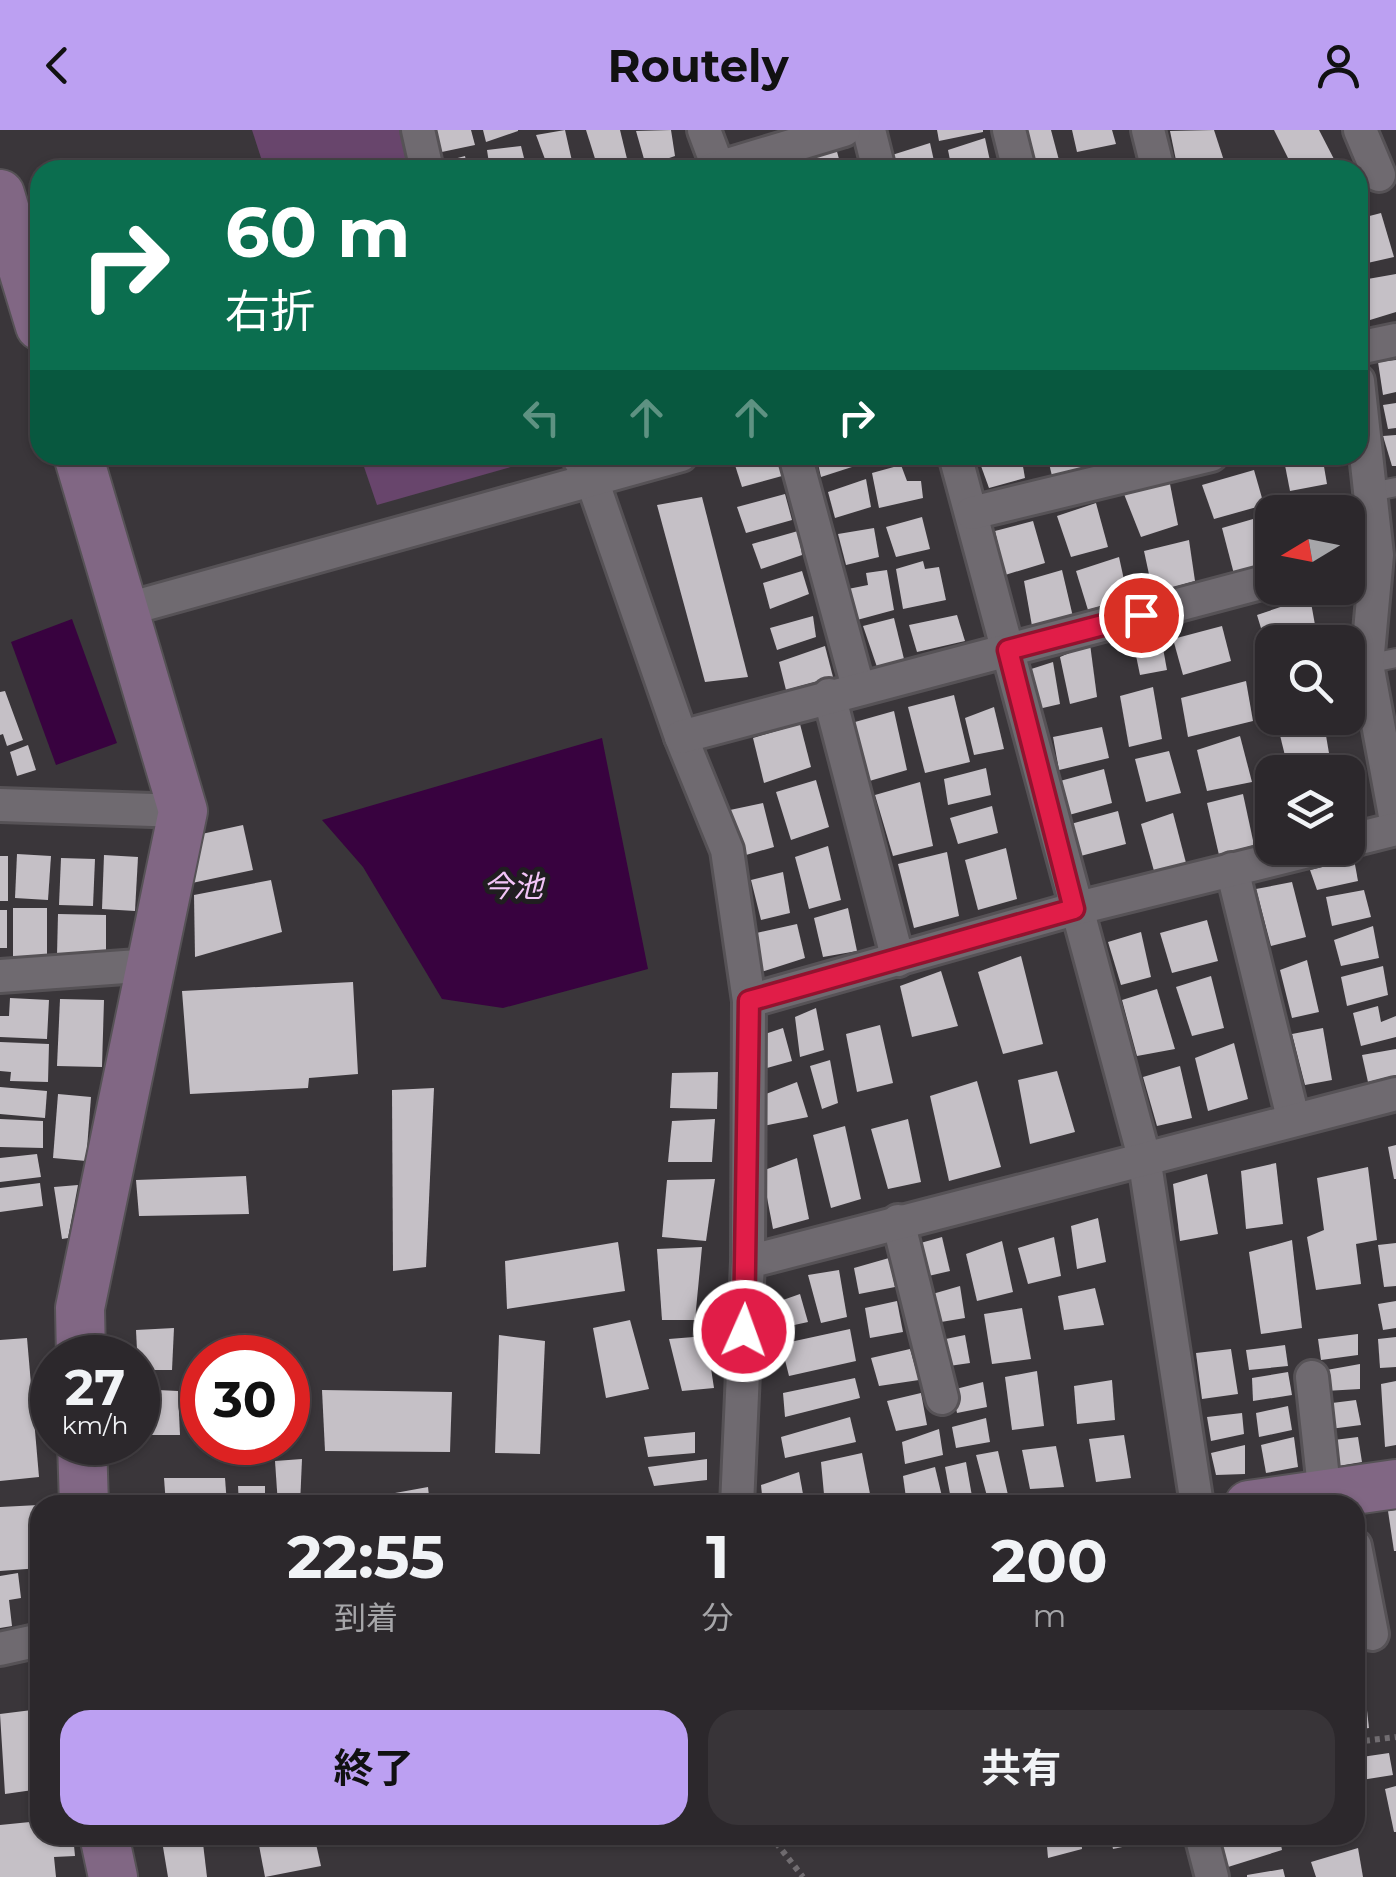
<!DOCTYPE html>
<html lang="ja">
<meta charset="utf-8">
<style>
:root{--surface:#2c282c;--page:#383438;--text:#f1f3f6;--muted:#a6a6a9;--line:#484448;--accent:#bca0f2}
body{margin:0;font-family:Montserrat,"Noto Sans JP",sans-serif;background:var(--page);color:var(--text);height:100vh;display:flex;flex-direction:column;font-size:38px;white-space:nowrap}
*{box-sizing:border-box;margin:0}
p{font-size:32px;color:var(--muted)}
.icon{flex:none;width:55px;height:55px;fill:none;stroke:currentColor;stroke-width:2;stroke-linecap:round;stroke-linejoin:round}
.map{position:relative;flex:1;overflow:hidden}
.panel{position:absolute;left:30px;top:1365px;width:1335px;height:350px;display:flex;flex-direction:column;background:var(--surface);border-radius:30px;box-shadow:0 2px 8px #0004,0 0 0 2px var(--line)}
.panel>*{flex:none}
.top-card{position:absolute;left:30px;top:30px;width:1338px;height:305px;border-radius:30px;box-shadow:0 2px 8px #0004,0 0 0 2px var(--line);background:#0b6e4f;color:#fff;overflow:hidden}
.needle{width:65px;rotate:260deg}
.tools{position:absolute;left:1255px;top:365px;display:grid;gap:20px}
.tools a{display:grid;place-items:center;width:110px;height:110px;border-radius:20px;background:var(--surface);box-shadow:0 2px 8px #0004,0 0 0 2px var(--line);font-size:50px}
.speed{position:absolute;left:30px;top:1205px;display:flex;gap:20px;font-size:50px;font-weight:700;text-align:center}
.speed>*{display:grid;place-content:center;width:130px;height:130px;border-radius:50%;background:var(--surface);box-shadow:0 2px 8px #0004,0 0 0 2px var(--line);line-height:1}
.speed small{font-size:25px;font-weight:400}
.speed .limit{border:15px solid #d22;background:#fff;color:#111}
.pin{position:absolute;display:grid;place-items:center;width:85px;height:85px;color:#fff;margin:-42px;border:5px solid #fff;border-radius:50%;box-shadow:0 2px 10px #0007}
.me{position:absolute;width:110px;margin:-55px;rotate:2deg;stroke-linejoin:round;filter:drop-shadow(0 0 8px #0008)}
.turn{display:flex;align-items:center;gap:35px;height:210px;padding:0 30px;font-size:45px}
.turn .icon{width:130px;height:130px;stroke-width:2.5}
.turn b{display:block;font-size:70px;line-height:85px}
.lanes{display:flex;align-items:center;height:95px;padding:0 30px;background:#0003;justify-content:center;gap:50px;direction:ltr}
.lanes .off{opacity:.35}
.eta{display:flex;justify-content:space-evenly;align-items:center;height:170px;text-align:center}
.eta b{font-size:60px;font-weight:700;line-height:70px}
.primary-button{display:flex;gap:20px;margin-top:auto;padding:20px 30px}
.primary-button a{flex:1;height:115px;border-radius:30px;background:var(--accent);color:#111;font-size:40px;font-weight:700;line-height:115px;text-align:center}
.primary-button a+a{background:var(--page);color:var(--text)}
header{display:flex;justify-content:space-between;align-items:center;height:130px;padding:0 30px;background:var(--accent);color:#111;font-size:45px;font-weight:700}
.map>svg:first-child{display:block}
.green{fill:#68456c}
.water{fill:#38023f}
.building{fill:#c5c0c6}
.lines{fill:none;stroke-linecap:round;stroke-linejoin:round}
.lane-casing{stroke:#565256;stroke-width:22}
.street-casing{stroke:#565256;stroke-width:38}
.secondary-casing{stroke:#565256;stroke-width:52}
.path{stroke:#716d71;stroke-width:6;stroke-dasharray:5 5;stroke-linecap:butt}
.lane{stroke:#6f6a70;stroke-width:18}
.street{stroke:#6f6a70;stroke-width:32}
.secondary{stroke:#816784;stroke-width:48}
.route-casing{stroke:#92132f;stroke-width:25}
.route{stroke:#e11d48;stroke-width:18}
.labels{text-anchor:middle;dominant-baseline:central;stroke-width:10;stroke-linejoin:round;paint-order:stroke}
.water-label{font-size:30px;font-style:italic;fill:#f3c4f8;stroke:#201e20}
</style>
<header><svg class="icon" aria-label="back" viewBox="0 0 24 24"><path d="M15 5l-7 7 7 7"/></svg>Routely<svg class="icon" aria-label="person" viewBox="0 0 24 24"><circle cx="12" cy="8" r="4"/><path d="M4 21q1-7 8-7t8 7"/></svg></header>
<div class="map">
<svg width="1396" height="1747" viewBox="0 0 1396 1747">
<rect width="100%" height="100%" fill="#3a363a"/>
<g class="green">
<polygon points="252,0 409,0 419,40 265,40"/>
<polygon points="360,325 524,325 528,332 377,375"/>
</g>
<g class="water">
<polygon points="72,489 117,613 56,635 11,512"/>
<polygon points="602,608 648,839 503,878 442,869 363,737 322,690"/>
</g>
<g class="building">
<polygon points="433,0 471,0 475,15 437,23"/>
<polygon points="483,0 518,0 518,1 486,12"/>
<polygon points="565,0 574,40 549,40 536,5"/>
<polygon points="586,0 620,0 628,33 598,38"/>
<polygon points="671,0 675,26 646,36 636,1"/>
<polygon points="937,0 983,0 983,2 939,11"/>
<polygon points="1021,0 1051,0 1060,34 1030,40"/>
<polygon points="1072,0 1112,0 1116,14 1077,22"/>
<polygon points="1214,0 1227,40 1178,40 1170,1"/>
<polygon points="1274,0 1319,0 1336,33 1322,40 1294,40"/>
<polygon points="985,8 992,40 952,40 948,20"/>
<polygon points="930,13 936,40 896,40 892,25"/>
<polygon points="521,16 527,40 490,40 487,20"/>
<polygon points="836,18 842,40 790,40 789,35"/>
<polygon points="465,26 468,40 441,40 439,33"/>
<polygon points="1381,83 1394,127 1363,134 1358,89"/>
<polygon points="1396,144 1396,182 1370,190 1362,150"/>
<polygon points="1396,230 1396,262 1383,265 1378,232"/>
<polygon points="1396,273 1396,298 1388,299 1383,275"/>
<polygon points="1396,305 1396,336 1392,336 1383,306"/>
<polygon points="755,325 777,325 782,346 742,357 734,332"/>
<polygon points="816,325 852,325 855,336 821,347"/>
<polygon points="865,325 903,325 903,326 868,337"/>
<polygon points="977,325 1021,325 1025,348 989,358"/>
<polygon points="1047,325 1087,325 1090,337 1052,346"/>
<polygon points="1283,325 1322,325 1327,354 1290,361"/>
<polygon points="901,335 907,351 921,351 923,368 879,378 872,343"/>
<polygon points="1254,340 1264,375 1214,389 1202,355"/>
<polygon points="866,349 871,377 835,388 828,362"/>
<polygon points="1169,349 1178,395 1141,407 1124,364"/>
<polygon points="785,364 792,390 746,403 737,377"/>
<polygon points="702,367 748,547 705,552 657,375"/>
<polygon points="1332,372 1334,382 1296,382 1296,381"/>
<polygon points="1096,373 1108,417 1071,427 1057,386"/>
<polygon points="922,387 930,419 896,427 886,397"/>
<polygon points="1260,387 1271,433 1234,444 1222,398"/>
<polygon points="1033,391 1045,433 1005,445 995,401"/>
<polygon points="874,398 879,427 846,435 838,404"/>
<polygon points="798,401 802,425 761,439 752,414"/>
<polygon points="1189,410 1195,451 1153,463 1144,421"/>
<polygon points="1119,427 1128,468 1088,480 1076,441"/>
<polygon points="923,431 925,439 939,437 946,470 903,479 896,439"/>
<polygon points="887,440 894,480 857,490 848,459 868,455 866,443"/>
<polygon points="1062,440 1073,487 1032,496 1024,451"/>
<polygon points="802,441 809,464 770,479 763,453"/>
<polygon points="1310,467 1317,506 1272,512 1267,518 1257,485"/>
<polygon points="957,485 965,511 917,522 909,495"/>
<polygon points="813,486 816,507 777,520 770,498"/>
<polygon points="894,488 904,529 877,537 863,496"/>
<polygon points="1222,496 1231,531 1183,545 1173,509"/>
<polygon points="1160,502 1167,540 1140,545 1133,511"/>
<polygon points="1090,514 1097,567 1070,574 1060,527"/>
<polygon points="825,516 833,547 786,560 779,532"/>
<polygon points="1053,532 1060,574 1034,580 1025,541"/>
<polygon points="1272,533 1272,560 1271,560 1266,535"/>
<polygon points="1246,551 1253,591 1188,607 1181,568"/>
<polygon points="1153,557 1162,609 1129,617 1120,566"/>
<polygon points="5,561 23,610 7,616 3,604 0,605 0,562"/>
<polygon points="954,565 970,632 925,643 908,577"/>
<polygon points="994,577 1004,619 974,625 965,588"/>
<polygon points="894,581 907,640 866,652 855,592"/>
<polygon points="1323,588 1330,629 1288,638 1278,597"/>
<polygon points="800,594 811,637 764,653 753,608"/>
<polygon points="1102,597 1109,628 1059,640 1053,607"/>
<polygon points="1240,606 1252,652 1207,661 1197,620"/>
<polygon points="28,615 36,640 17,646 10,622"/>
<polygon points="1169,621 1181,663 1146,672 1135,629"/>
<polygon points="986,638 991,665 948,675 944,649"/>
<polygon points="1104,639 1112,673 1069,685 1060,651"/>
<polygon points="816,650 829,697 791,710 776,662"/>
<polygon points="920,652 933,716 893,726 875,665"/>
<polygon points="1243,664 1254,715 1219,725 1207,673"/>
<polygon points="763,673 774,717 739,727 730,680"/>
<polygon points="992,676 998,703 958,714 950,688"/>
<polygon points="1118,681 1126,714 1073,728 1067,695"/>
<polygon points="1173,683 1186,733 1154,741 1141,694"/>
<polygon points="243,695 253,740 192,753 197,705"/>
<polygon points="828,716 841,770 809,779 795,727"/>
<polygon points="1006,718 1017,769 978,780 965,730"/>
<polygon points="947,722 959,786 914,798 898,734"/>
<polygon points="17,724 51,726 48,770 15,768"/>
<polygon points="104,725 138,727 135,781 102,779"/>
<rect x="0" y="726" width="8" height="45"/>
<polygon points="61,728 95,729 93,776 59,775"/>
<polygon points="1354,729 1358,751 1317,760 1310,740"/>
<polygon points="783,742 790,783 761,790 751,750"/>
<polygon points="271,750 282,802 195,827 194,765"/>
<polygon points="1292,752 1306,807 1271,816 1256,759"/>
<polygon points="1364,760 1371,787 1332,796 1326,767"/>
<rect x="13" y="778" width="34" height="48"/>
<polygon points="848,778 857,821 823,827 814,788"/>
<rect x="0" y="780" width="7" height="38"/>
<polygon points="58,784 106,785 106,826 57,825"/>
<polygon points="1207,790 1218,831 1172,843 1160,803"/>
<polygon points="797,794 805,828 761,842 752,804"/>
<polygon points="1373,796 1379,828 1341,836 1334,810"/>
<polygon points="1141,802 1151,847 1121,855 1108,812"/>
<polygon points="1021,826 1043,914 1003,924 978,842"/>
<polygon points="1307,830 1319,882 1292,888 1280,840"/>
<polygon points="1383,836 1388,865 1347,876 1341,847"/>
<polygon points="941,841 958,896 912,907 900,856"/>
<polygon points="1211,846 1224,898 1192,906 1176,857"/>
<polygon points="353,852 358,944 309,948 308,958 190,964 182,861"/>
<polygon points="1157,859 1175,919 1137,926 1122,870"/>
<polygon points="10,868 49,870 47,909 0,907 0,886 9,886"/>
<polygon points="60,869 104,870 102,937 57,936"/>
<polygon points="1378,876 1381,892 1396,886 1396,907 1361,916 1353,883"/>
<polygon points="816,878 824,920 800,927 795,887"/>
<polygon points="880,895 893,953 857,962 846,904"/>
<polygon points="783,898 792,931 767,938 762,905"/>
<polygon points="1323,898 1332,950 1305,955 1292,904"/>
<polygon points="0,912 49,914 48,952 10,951 11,942 0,941"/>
<polygon points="1234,913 1248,969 1208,981 1195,928"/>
<polygon points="1396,919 1396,945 1368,952 1362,925"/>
<polygon points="830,930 838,973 822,979 810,936"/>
<polygon points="1180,936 1192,988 1157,996 1143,947"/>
<polygon points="1057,941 1075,1002 1030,1014 1018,950"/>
<polygon points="718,942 717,979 670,978 672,943"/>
<polygon points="977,951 1001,1037 949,1051 930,966"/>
<polygon points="797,952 808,987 763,996 758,967"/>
<polygon points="0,957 47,961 45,988 0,984"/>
<polygon points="434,958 426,1137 393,1141 392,960"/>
<polygon points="58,964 91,967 86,1031 53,1028"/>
<polygon points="0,989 43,991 43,1018 0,1017"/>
<polygon points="715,989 712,1032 668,1032 672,991"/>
<polygon points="908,989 921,1052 888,1059 871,999"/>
<polygon points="845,996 861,1069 831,1078 813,1005"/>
<polygon points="1396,1015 1396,1049 1394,1049 1388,1017"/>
<polygon points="37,1024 41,1047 0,1052 0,1028"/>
<polygon points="797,1028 809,1089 773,1099 762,1041"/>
<polygon points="1276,1033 1283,1094 1246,1099 1241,1041"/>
<polygon points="1368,1037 1377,1110 1356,1114 1361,1154 1316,1160 1307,1107 1324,1100 1317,1048"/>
<polygon points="1207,1044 1218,1104 1180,1111 1173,1054"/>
<polygon points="246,1046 249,1084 139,1086 136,1050"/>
<polygon points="715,1049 706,1111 662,1107 667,1050"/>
<polygon points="40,1053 43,1076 0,1082 0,1058"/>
<polygon points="78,1055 68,1108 62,1109 54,1057"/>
<polygon points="1098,1088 1106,1132 1077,1139 1071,1096"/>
<polygon points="942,1107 950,1141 924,1147 917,1114"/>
<polygon points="1054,1107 1061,1146 1028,1154 1018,1118"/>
<polygon points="1292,1110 1302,1198 1261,1204 1249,1122"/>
<polygon points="1002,1111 1013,1162 977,1171 966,1124"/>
<polygon points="618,1112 625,1161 507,1179 505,1131"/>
<polygon points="1396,1113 1396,1156 1384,1157 1378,1115"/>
<polygon points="702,1117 695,1190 662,1190 657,1119"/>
<polygon points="889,1128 895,1157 859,1164 854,1138"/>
<polygon points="839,1140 847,1187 821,1193 808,1145"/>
<polygon points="960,1156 965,1188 935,1193 929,1165"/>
<polygon points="1095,1158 1104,1195 1064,1200 1058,1166"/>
<polygon points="800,1164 808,1192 767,1201 763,1177"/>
<polygon points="897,1171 903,1202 870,1208 865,1178"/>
<polygon points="1396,1171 1396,1198 1383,1200 1378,1174"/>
<polygon points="1022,1178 1031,1229 992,1234 984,1184"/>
<polygon points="630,1190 649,1259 606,1268 593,1198"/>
<polygon points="174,1198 172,1240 138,1240 136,1200"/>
<polygon points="850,1199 856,1231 789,1246 781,1214"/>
<polygon points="1358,1204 1358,1225 1321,1230 1318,1209"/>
<polygon points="499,1205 545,1211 540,1324 495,1323"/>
<polygon points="965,1205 970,1233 949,1236 941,1210"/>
<polygon points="706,1206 714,1258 682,1261 669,1209"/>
<polygon points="1396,1207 1396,1237 1380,1238 1378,1209"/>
<polygon points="27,1208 39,1347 0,1351 0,1210"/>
<polygon points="277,1212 278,1228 222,1228 222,1215"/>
<polygon points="1285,1215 1288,1236 1249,1240 1246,1220"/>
<polygon points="910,1219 919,1250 879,1256 871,1228"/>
<polygon points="1231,1219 1238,1264 1202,1269 1196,1223"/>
<polygon points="1360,1234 1360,1259 1325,1261 1321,1241"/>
<polygon points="1037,1241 1044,1296 1012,1300 1005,1247"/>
<polygon points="1288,1242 1292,1265 1253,1271 1252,1248"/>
<polygon points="855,1248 860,1268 785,1287 783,1263"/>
<polygon points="1112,1250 1115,1290 1077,1294 1074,1256"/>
<polygon points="1396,1251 1396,1315 1385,1317 1381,1254"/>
<polygon points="983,1252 987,1277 957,1283 952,1260"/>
<polygon points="138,1259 178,1261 180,1305 138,1305"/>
<polygon points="322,1260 452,1262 450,1322 325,1321"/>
<polygon points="921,1263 927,1295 896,1301 887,1271"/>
<polygon points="1356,1270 1361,1295 1330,1299 1324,1274"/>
<polygon points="1288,1276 1292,1300 1259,1307 1256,1283"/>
<polygon points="1242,1283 1244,1304 1211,1311 1207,1287"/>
<polygon points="850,1287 856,1312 785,1328 781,1307"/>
<polygon points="986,1288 990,1312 956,1318 952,1297"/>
<polygon points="939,1299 943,1325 905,1334 902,1312"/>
<polygon points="695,1302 695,1323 648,1327 644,1307"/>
<polygon points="1124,1305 1131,1348 1096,1352 1089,1309"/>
<polygon points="1294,1307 1298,1337 1266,1343 1261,1315"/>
<polygon points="1358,1307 1362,1332 1332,1337 1326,1311"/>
<polygon points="1245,1315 1245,1344 1216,1345 1211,1323"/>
<polygon points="1056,1316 1064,1357 1030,1359 1022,1320"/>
<polygon points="998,1321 1008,1365 988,1370 976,1325"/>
<polygon points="862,1323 872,1374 825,1375 821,1332"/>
<polygon points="302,1329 300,1375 278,1375 275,1331"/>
<polygon points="707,1329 707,1350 654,1356 648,1337"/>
<polygon points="966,1332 973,1372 952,1375 945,1337"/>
<polygon points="935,1337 944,1375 907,1375 903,1346"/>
<polygon points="799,1342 805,1375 763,1375 761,1355"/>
<polygon points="164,1348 225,1348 227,1375 166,1375"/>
<polygon points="238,1356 265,1356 265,1375 239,1375"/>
<polygon points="428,1357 430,1375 397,1375 395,1363"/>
<polygon points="702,1364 701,1375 652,1375 651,1366"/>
<polygon points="39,1375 40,1438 0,1441 0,1377"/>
<polygon points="1396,1380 1396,1421 1394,1421 1388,1381"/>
<polygon points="18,1443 21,1468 9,1470 12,1496 0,1498 0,1446"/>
<polygon points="1364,1554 1369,1598 1355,1600 1355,1556"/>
<polygon points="40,1579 40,1659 5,1664 0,1584"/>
<polygon points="1389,1623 1393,1645 1355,1651 1355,1628"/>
<polygon points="1396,1656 1396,1702 1394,1702 1385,1659"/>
<polygon points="40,1691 40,1705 73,1705 75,1726 54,1727 56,1747 0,1747 0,1695"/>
<polygon points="161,1705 202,1705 207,1747 168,1747"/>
<polygon points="257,1705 314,1705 321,1736 265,1747"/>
<polygon points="1046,1705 1081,1705 1082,1719 1048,1728"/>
<polygon points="1110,1705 1169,1705 1169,1707 1113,1719"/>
<polygon points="1218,1705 1279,1705 1282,1720 1228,1737"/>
<polygon points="1358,1718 1363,1747 1316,1747 1311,1732"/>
<polygon points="1283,1739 1285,1747 1247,1747 1247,1745"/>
</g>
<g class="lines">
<defs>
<g id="lane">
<polyline points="1371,362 1396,357"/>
<polyline points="1367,534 1396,528"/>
</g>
<g id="street">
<polyline points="418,0 427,40"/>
<polyline points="704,0 719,40"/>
<polyline points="869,0 879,40"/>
<polyline points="1009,0 1019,40"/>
<polyline points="1148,0 1158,40"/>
<polyline points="1360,0 1379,45"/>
<polyline points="711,40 844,0"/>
<polyline points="1358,218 1396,210"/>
<polyline points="1358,251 1377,425 1367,534 1396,691"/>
<polyline points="577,325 592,350 681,607 727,720 749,871"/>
<polyline points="795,325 858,557"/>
<polyline points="955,325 1144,1027 1197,1375"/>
<polyline points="972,383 1211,325"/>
<polyline points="124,480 681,325"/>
<polyline points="829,565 898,830"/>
<polyline points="681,607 1272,450"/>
<polyline points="0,675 183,681"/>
<polyline points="1348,711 1396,699"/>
<polyline points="1232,739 1293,988"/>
<polyline points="0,846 152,835"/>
<polyline points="898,1091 942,1268"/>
<polyline points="748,1132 749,871 1074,779 1320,718"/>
<polyline points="1312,1247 1325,1367"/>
<polyline points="737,1375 748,1132 1396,964"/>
<polyline points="1355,1416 1372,1504"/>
<polyline points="0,1519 40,1510"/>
<polyline points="1201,1705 1212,1747"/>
</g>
<g id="secondary">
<polyline points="0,64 40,196"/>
<polyline points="78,325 183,681 80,1178 81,1228"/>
<polyline points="82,1312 84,1375"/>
<polyline points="1249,1375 1396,1354"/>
<polyline points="104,1705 113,1747"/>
</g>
</defs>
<use href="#lane" class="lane-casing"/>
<use href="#street" class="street-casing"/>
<use href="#secondary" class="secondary-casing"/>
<g class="path">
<polyline points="1355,1612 1396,1607"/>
<polyline points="770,1705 803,1747"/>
</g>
<use href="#lane" class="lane"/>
<use href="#street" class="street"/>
<use href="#secondary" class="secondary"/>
</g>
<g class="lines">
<defs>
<polyline id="route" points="744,1201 749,871 1074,779 1008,520 1141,485"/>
</defs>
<use href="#route" class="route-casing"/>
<use href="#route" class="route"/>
</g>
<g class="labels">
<g class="water-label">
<text x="513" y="756">今池</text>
</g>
</g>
</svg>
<div class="tools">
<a><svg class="needle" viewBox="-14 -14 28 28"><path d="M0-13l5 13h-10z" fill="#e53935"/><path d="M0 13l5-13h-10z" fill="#a6a6a9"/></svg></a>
<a><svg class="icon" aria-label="search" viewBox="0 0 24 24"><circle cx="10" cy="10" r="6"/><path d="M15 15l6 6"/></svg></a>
<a><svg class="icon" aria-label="layers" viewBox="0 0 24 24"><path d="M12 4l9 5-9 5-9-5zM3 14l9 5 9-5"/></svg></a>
</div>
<div class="speed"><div>27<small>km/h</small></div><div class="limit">30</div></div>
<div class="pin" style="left:1141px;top:485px;background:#d93025"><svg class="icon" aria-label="arrive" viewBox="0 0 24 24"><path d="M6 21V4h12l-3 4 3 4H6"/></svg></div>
<svg class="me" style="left:744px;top:1201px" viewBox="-20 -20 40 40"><circle r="17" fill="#e11d48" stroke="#fff" stroke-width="3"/><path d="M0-11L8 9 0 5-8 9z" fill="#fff"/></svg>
<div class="top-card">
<div class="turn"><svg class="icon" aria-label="right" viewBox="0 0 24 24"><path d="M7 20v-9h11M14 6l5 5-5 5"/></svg><div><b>60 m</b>右折</div></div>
<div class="lanes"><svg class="icon off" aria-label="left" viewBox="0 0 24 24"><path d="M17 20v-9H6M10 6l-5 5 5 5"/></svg><svg class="icon off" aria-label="ahead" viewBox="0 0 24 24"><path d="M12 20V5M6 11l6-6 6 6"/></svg><svg class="icon off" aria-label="ahead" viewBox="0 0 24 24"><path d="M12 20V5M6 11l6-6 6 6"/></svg><svg class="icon" aria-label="right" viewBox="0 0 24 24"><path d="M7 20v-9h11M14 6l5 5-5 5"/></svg></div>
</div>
<section class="panel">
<div class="eta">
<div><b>22:55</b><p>到着</p></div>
<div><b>1</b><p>分</p></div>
<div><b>200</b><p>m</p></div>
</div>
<div class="primary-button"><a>終了</a><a>共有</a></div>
</section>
</div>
